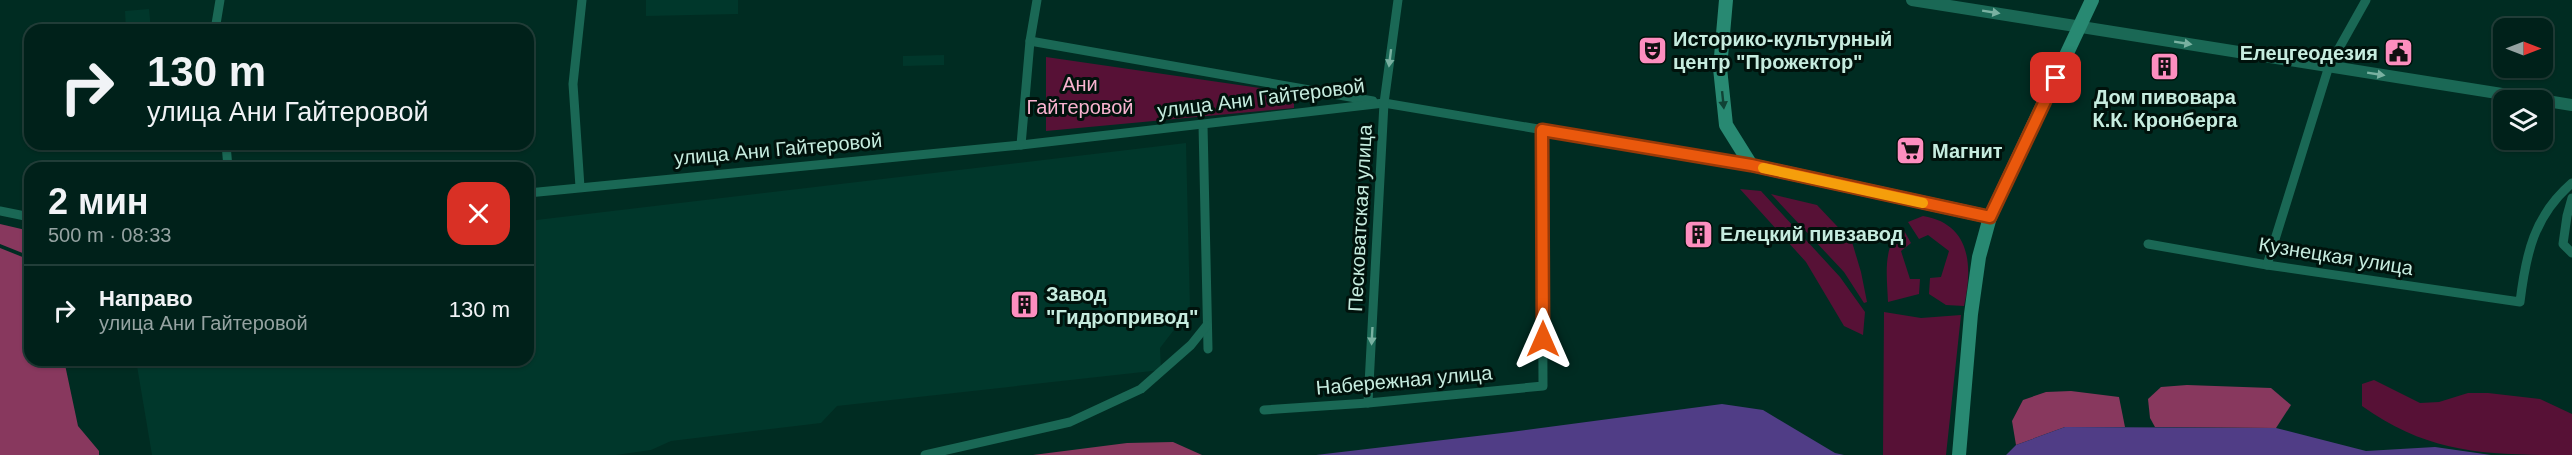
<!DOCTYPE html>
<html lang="ru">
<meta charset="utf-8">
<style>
:root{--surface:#00211a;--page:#0e2e27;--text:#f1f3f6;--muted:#95a3a2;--line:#223e39}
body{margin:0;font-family:Helvetica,sans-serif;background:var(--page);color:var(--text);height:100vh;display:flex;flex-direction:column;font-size:22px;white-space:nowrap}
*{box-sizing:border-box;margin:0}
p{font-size:20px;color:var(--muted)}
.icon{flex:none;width:33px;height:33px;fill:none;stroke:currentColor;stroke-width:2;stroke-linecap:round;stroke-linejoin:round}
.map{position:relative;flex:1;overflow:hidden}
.sheet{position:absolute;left:24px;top:162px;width:510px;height:204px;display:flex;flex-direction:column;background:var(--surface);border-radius:18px;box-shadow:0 2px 4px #0004,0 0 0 2px var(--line)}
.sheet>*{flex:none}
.hud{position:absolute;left:24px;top:24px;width:510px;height:126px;border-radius:18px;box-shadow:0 2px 4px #0004,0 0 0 2px var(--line);background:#00211a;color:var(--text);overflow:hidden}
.needle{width:39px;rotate:90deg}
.fabs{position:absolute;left:2493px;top:18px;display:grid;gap:12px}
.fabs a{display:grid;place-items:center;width:60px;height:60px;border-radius:12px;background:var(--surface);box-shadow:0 2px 4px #0004,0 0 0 2px var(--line);font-size:30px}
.pin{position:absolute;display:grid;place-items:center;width:51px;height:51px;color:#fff;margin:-26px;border-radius:12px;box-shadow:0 3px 9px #0006}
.me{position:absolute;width:66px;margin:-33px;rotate:0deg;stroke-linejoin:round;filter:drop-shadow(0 0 4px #0008)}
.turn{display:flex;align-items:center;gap:21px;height:126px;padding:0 24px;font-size:27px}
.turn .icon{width:78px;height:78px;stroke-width:2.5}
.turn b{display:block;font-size:42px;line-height:51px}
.round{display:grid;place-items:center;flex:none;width:63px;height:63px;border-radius:18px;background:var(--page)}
.summary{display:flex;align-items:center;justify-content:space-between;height:102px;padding:0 24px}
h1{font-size:36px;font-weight:800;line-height:45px}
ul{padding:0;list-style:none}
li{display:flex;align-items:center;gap:18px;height:90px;padding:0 24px;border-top:2px solid var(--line)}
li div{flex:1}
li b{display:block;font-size:22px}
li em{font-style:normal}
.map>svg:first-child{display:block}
.built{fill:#00372b}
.green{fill:#571136}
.forest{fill:#88385e}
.water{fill:#503d86}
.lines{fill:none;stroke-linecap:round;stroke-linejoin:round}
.minor{stroke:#1a6855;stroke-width:9}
.tertiary{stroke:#1a6855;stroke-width:12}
.secondary{stroke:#288972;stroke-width:14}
.oneway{fill:#79b1a1}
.oneway2{fill:#104235}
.route-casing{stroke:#983908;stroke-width:15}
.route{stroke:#ea580c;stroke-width:10}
.slow{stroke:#f59e0b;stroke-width:10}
.labels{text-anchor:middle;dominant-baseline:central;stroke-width:6;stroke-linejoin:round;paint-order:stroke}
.poi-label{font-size:20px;font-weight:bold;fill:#c6ecdf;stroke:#00120c;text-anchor:start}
.park-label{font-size:20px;fill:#f8b2cf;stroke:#00120c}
.street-label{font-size:20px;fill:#c6ecdf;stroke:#00120c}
</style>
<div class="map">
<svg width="2572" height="455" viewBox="0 0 2572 455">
<rect width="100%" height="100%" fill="#002c22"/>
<g class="built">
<polygon points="646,0 738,0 738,14 646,16"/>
<polygon points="149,9 151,30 126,30 125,11"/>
<polygon points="944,55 944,65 903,66 903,56"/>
<polygon points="1186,143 1190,309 1160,348 1161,370 837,406 821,423 671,441 651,450 616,455 152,455 136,360 528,360 528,221"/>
</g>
<g class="green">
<polygon points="1046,57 1294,93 1294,108 1046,131"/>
<polygon points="1740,189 1761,191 1840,277 1865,312 1863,335 1844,326 1806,262"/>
<polygon points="1771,194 1817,205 1852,242 1861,272 1867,302 1864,303 1844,272"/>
<path d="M 1923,216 C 1971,224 1973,266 1964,306 L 1946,305 L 1929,294 L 1930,278 L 1941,277 L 1949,251 L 1928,235 L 1919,239 L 1908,222 Z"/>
<path d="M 1902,227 L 1911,243 L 1901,251 L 1910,279 L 1920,279 L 1919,294 L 1888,302 C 1887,275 1882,248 1902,227 Z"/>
<polygon points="1884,312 1921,318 1961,315 1946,455 1883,455"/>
<path d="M 2374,380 L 2420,403 L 2439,402 L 2468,393 L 2488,393 L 2540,399 L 2572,414 L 2572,455 C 2490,455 2430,455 2362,406 L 2362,384 Z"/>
</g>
<g class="forest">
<polygon points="0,224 30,231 30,256 0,244"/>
<polygon points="0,248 30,260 30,360 64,360 78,426 99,451 99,455 0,455"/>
<polygon points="2187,385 2271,388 2291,405 2276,428 2155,427 2150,418 2148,399 2161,387"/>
<polygon points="2071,391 2119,397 2125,427 2065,427 2016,445 2012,421 2023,400 2046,392"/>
<polygon points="1173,442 1202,455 1033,455 1127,443"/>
</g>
<g class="water">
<polygon points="1722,404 1763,410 1835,453 1844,455 1316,455 1511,432"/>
<polygon points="2065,427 2276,428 2366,451 2435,447 2491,455 2006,455 2016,445"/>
</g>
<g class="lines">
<g class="minor">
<polyline points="215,30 220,0"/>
<polyline points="1030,41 1373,101"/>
<polyline points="1203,125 1208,349"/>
<polyline points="226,144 228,168"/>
<polyline points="1021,145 1030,41 1037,0"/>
<polyline points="580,187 573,84 582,0"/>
<polyline points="528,193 1021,145 1384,103 1751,165"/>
<polyline points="2572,198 2567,216 2563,244 2572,253"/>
<polyline points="0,211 30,217"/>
<path d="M 2148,244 L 2267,265 L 2520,302 C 2526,253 2534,216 2572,183"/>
<polyline points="2267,265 2329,66 2366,0"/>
<polyline points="1368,403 1384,103 1398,0"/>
<polyline points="1264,410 1368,403 1543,386 1542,130"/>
<polyline points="925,455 1070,422 1141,389 1191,345 1207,325"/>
</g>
<polyline class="tertiary" points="1912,0 2572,105"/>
<g class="secondary">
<polyline points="1726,0 1720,68 1726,125 1751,165 1990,217"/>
<polyline points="1959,455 1971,314 1979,257 1990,217 2092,0"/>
</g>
</g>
<defs><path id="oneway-solid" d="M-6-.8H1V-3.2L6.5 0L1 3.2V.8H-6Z" transform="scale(1.5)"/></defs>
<g class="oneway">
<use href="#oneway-solid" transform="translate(1991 12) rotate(9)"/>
<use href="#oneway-solid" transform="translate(2183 43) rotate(9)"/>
<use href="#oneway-solid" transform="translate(1390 58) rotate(97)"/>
<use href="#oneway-solid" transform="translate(2376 74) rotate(9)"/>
<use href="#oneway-solid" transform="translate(1372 336) rotate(93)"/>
</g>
<use class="oneway2" href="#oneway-solid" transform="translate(1723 100) rotate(84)"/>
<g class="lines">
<defs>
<polyline id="route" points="1543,339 1542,130 1751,165 1990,217 2056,78"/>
</defs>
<use href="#route" class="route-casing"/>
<use href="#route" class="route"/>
<polyline class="slow" points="1763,168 1923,203"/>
</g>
<defs>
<symbol id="theatre-square" viewBox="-11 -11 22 22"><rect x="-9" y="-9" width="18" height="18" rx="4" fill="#fd8ebf" stroke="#00120c"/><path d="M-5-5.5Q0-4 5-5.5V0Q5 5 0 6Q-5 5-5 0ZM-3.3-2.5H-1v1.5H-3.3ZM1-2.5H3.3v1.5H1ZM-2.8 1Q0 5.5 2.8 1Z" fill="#111"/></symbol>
<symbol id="civic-square" viewBox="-11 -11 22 22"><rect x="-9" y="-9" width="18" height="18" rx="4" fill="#fd8ebf" stroke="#00120c"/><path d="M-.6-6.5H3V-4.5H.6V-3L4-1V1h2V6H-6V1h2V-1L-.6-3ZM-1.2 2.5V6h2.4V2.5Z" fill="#111"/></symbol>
<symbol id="building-square" viewBox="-11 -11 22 22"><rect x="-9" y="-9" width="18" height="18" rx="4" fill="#fd8ebf" stroke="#00120c"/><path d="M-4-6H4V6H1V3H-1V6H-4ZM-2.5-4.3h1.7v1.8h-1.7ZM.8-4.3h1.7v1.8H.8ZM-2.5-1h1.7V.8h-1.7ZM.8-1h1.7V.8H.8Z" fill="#111"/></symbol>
<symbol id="supermarket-square" viewBox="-11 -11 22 22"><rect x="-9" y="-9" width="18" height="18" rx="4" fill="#fd8ebf" stroke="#00120c"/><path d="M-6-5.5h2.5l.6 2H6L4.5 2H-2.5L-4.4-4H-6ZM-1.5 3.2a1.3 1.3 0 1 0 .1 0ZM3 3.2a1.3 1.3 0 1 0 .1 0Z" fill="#111"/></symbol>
</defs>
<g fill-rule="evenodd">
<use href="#theatre-square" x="1636" y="34" width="33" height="33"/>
<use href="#civic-square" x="2382" y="36" width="33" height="33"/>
<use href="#building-square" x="2148" y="50" width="33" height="33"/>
<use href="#supermarket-square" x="1894" y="134" width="33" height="33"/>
<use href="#building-square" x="1682" y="218" width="33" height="33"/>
<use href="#building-square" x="1008" y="288" width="33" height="33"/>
</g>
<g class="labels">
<g class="poi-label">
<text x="1673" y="39">Историко-культурный<tspan x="1673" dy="23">центр "Прожектор"</tspan></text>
<text x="2378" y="53" text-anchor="end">Елецгеодезия</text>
<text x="2165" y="97" text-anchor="middle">Дом пивовара<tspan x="2165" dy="23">К.К. Кронберга</tspan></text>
<text x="1932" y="151">Магнит</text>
<text x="1720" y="234">Елецкий пивзавод</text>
<text x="1046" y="294">Завод<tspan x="1046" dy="23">"Гидропривод"</tspan></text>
</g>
<g class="park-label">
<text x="1080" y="84">Ани<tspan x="1080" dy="23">Гайтеровой</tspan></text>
</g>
<g class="street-label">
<text transform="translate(1261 98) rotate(-7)">улица Ани Гайтеровой</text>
<text transform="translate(778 149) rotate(-5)">улица Ани Гайтеровой</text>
<text transform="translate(1360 218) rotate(-87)">Песковатская улица</text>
<text transform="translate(2336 256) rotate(9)">Кузнецкая улица</text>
<text transform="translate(1404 380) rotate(-5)">Набережная улица</text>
</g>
</g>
</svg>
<div class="fabs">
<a><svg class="needle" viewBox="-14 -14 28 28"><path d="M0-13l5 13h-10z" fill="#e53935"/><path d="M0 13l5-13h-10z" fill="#95a3a2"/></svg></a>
<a><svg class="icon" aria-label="layers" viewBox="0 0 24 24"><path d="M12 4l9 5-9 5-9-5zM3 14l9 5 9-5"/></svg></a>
</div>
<div class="pin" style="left:2056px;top:78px;background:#d93025"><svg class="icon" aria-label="arrive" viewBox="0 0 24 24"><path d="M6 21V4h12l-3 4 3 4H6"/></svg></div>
<svg class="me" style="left:1543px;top:339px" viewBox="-20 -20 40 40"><path d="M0-17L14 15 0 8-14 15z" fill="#ea580c" stroke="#fff" stroke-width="4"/></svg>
<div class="hud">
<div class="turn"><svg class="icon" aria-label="right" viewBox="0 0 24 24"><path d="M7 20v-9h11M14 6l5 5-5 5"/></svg><div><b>130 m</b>улица Ани Гайтеровой</div></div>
</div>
<section class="sheet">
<div class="summary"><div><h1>2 мин</h1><p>500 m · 08:33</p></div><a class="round" style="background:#d93025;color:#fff"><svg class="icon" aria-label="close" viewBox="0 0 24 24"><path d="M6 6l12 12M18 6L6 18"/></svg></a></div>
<ul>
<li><svg class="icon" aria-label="right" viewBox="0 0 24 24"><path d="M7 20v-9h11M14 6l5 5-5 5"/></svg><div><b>Направо</b><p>улица Ани Гайтеровой</p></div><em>130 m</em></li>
</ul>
</section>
</div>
